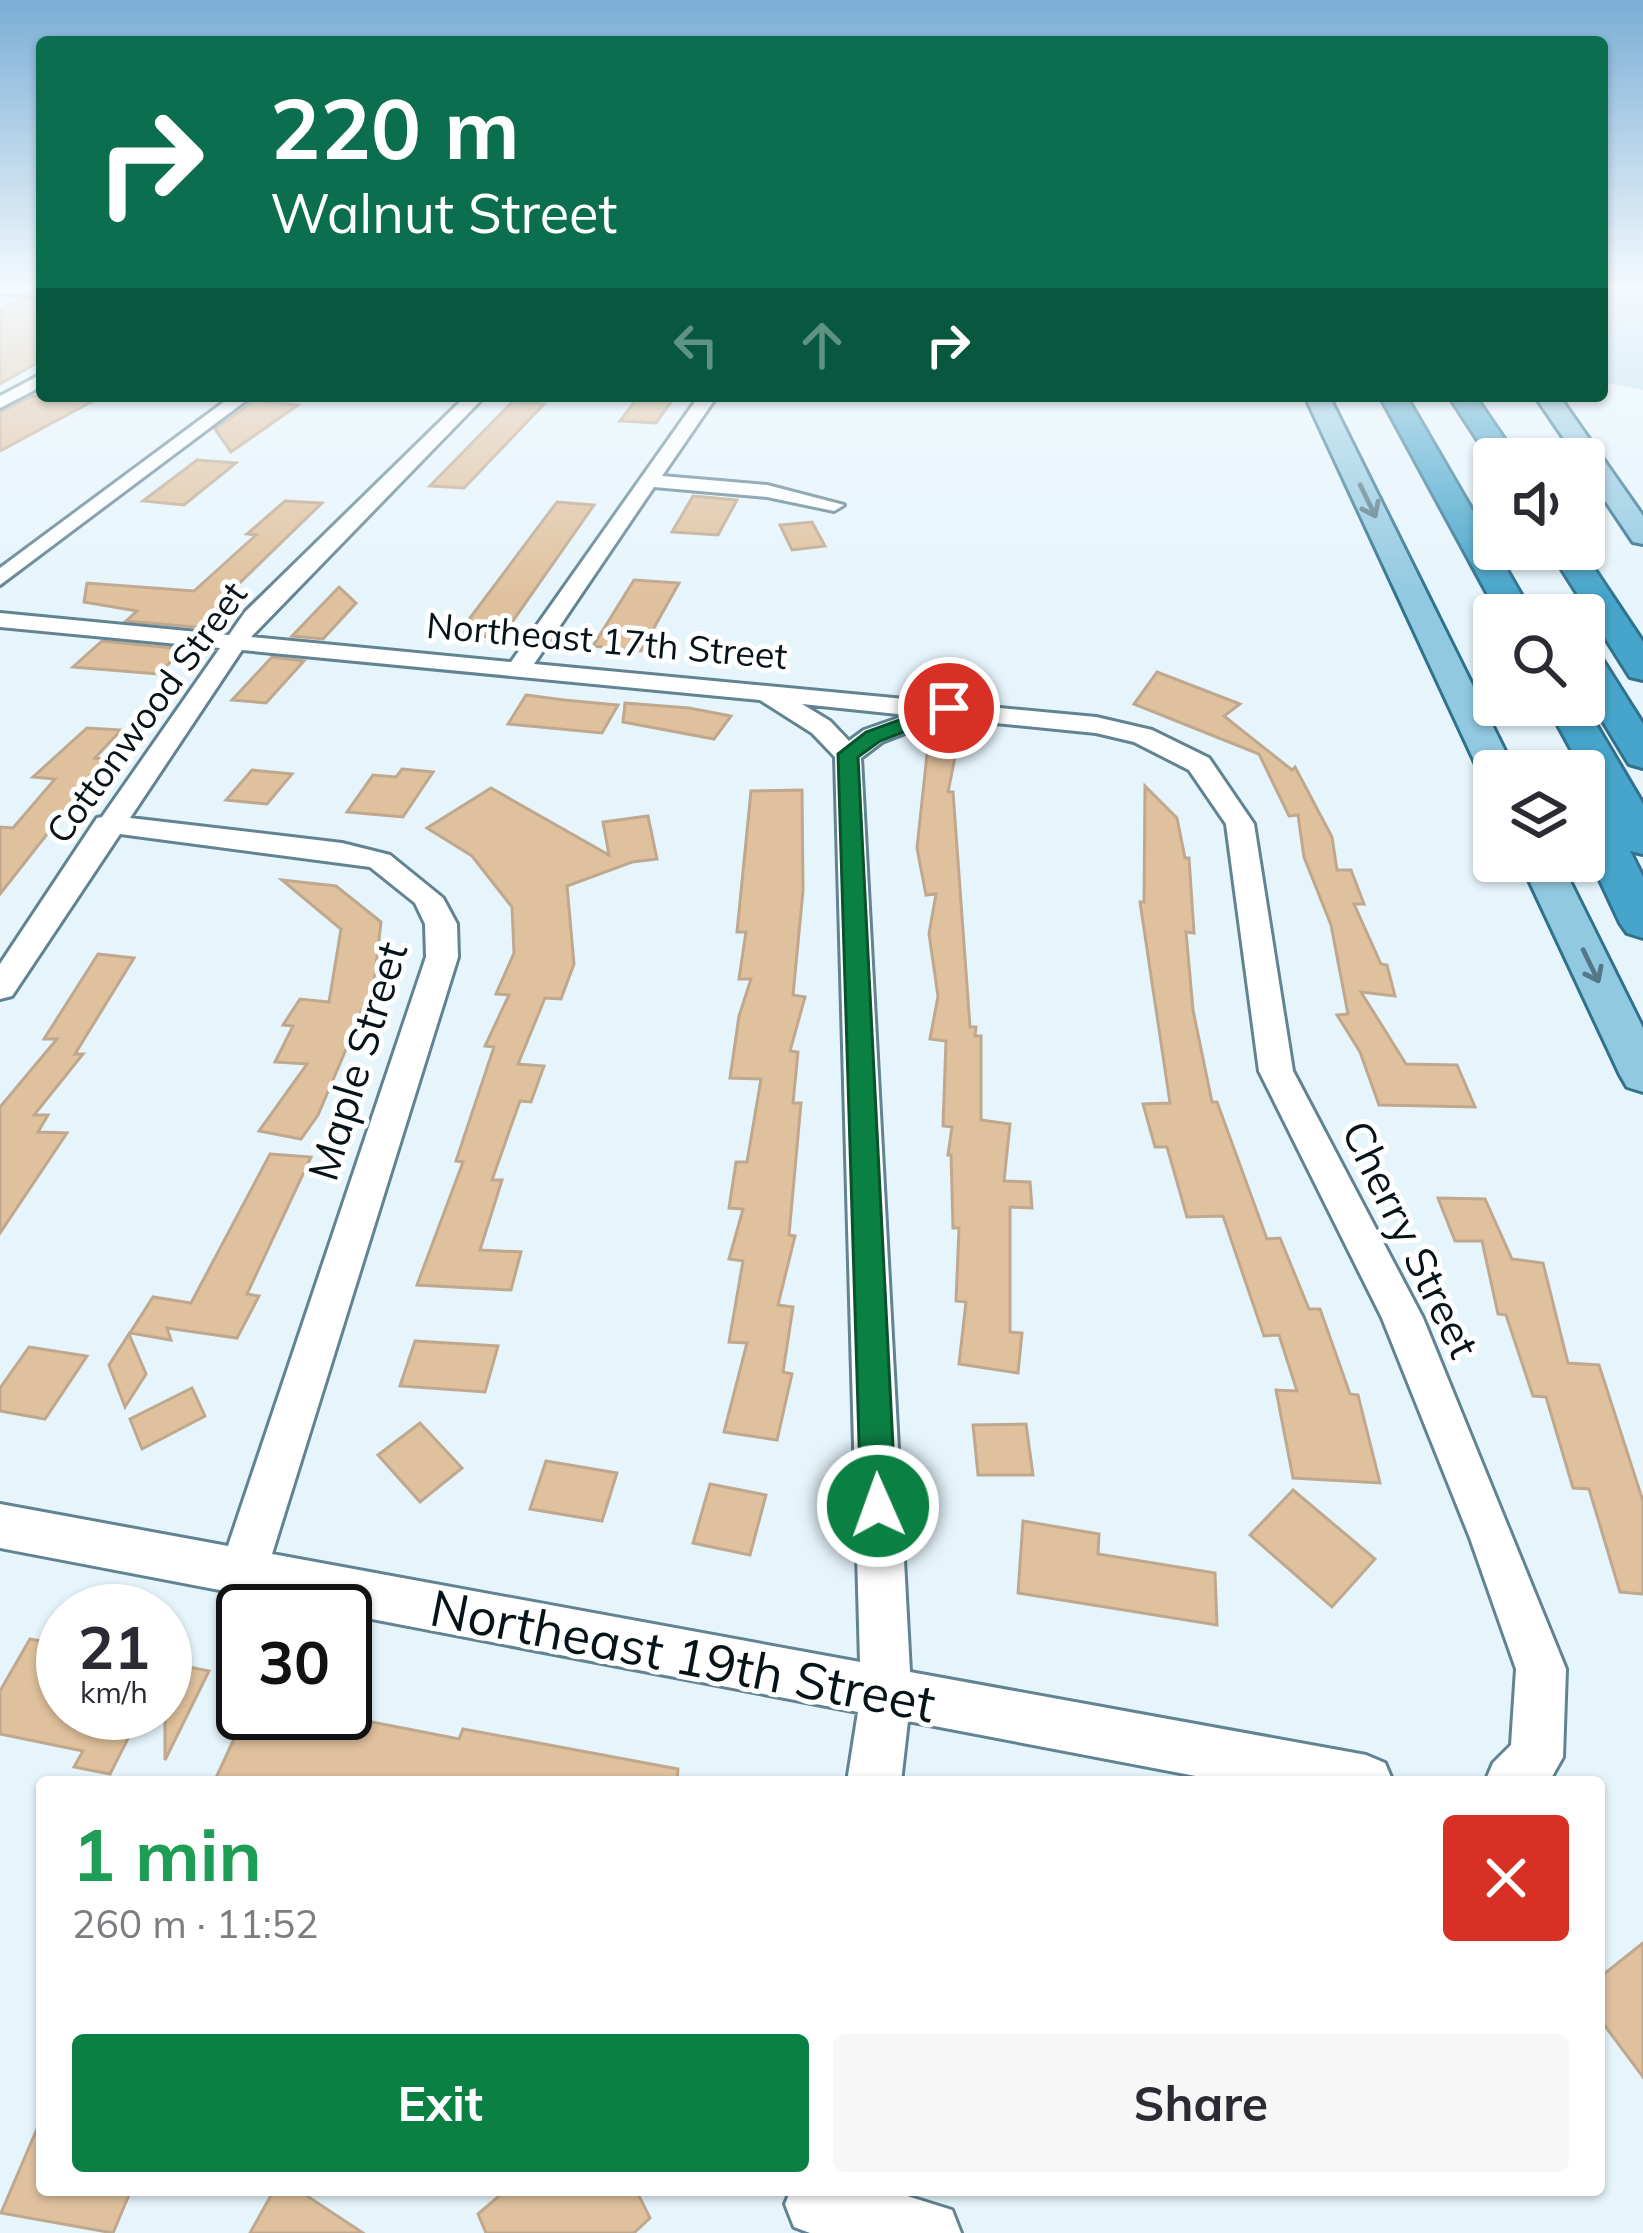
<!DOCTYPE html>
<meta charset="utf-8">
<style>
:root{--surface:#fff;--page:#f7f7f7;--text:#2b2b33;--muted:#7c7c81;--accent:#0b8043}
body{margin:0;font-family:Mulish,sans-serif;background:var(--page);color:var(--text);height:100vh;display:flex;flex-direction:column;font-size:45px;white-space:nowrap}
*{box-sizing:border-box;margin:0}
p{font-size:39px;color:var(--muted)}
.icon{flex:none;width:66px;height:66px;fill:none;stroke:currentColor;stroke-width:2;stroke-linecap:round;stroke-linejoin:round}
.map{position:relative;flex:1;overflow:hidden}
.sheet{position:absolute;left:36px;top:1776px;width:1569px;height:420px;display:flex;flex-direction:column;background:var(--surface);border-radius:12px;box-shadow:0 3px 9px #0004}
.sheet>*{flex:none}
.hud{position:absolute;left:36px;top:36px;width:1572px;height:366px;border-radius:12px;box-shadow:0 3px 9px #0004;background:#0b6e4f;color:#fff;overflow:hidden}
.controls{position:absolute;left:1473px;top:438px;display:grid;gap:24px}
.controls a{display:grid;place-items:center;width:132px;height:132px;border-radius:12px;background:var(--surface);box-shadow:0 3px 9px #0004;font-size:60px}
.speed{position:absolute;left:36px;top:1584px;display:flex;gap:24px;font-size:60px;font-weight:700;text-align:center}
.speed>*{display:grid;place-content:center;width:156px;height:156px;border-radius:50%;background:var(--surface);box-shadow:0 3px 9px #0004;line-height:1}
.speed small{font-size:30px;font-weight:400}
.speed .limit{border:6px solid #111;border-radius:18px;background:#fff;color:#111}
.pin{position:absolute;display:grid;place-items:center;width:102px;height:102px;color:#fff;margin:-51px;border:6px solid #fff;border-radius:50%;box-shadow:0 3px 12px #0007}
.me{position:absolute;width:132px;margin:-66px;rotate:358deg;stroke-linejoin:round;filter:drop-shadow(0 0 9px #0008)}
.turn{display:flex;align-items:center;gap:42px;height:252px;padding:0 36px;font-size:54px}
.turn .icon{width:156px;height:156px;stroke-width:2.5}
.turn b{display:block;font-size:84px;line-height:102px}
.lanes{display:flex;align-items:center;height:114px;padding:0 36px;background:#0003;justify-content:center;gap:60px;direction:ltr}
.lanes .off{opacity:.35}
.round{display:grid;place-items:center;flex:none;width:126px;height:126px;border-radius:12px;background:var(--page)}
.summary{display:flex;align-items:center;justify-content:space-between;height:204px;padding:0 36px}
h1{font-size:72px;font-weight:700;line-height:90px;color:#1e9e55}
.primary-button{display:flex;gap:24px;margin-top:auto;padding:24px 36px}
.primary-button a{flex:1;height:138px;border-radius:12px;background:var(--accent);color:#fff;font-size:48px;font-weight:700;line-height:138px;text-align:center}
.primary-button a+a{background:var(--page);color:var(--text)}
.map>svg:first-child{display:block}
.green{fill:#bcdbea}
.building{fill:#e0c19d;stroke:#bfa88e;stroke-width:3}
.lines{fill:none;stroke-linecap:round;stroke-linejoin:round}
.minor-casing{stroke:#618392;stroke-width:6}
.major-casing{stroke:#30728d;stroke-width:6}
.highway-casing{stroke:#30728d;stroke-width:6}
.minor{fill:#fff;fill-rule:evenodd}
.major{fill:#91c9e0;fill-rule:evenodd}
.highway{fill:#47a5cb;fill-rule:evenodd}
.oneway{stroke:#527786}
.route{fill:#0b8043;stroke:#07532c;stroke-width:3}
.labels{text-anchor:middle;dominant-baseline:central;stroke-width:10;stroke-linejoin:round;paint-order:stroke}
.far-street-label{font-size:36px;fill:#061319;stroke:#fff}
.street-label{font-size:42px;fill:#061319;stroke:#fff}
.near-street-label{font-size:51px;fill:#061319;stroke:#fff}
</style>
<div class="map">
<svg width="1643" height="2233" viewBox="0 0 1643 2233">
<rect width="100%" height="100%" fill="#e6f5fc"/>
<polygon class="green" points="1602,284 1643,284 1643,390 1602,382"/>
<g class="building">
<polygon points="21,299 42,300 42,360 0,384 0,310"/>
<polygon points="33,396 83,396 77,400 93,401 0,451 0,412"/>
<polygon points="639,396 675,396 656,423 620,421"/>
<polygon points="255,400 298,405 231,452 215,429"/>
<polygon points="512,402 544,404 464,488 430,486"/>
<polygon points="197,460 236,463 184,505 143,501"/>
<polygon points="693,496 737,500 718,535 672,532"/>
<polygon points="285,501 322,503 221,601 233,602 206,628 126,621 137,611 84,602 87,583 194,591 256,535 247,534"/>
<polygon points="557,502 594,505 501,638 458,634"/>
<polygon points="812,522 825,546 792,550 780,525"/>
<polygon points="634,580 679,583 641,651 593,646"/>
<polygon points="339,587 356,603 323,639 292,636"/>
<polygon points="102,641 184,649 158,674 73,667"/>
<polygon points="272,657 304,661 266,703 232,700"/>
<polygon points="1157,672 1240,704 1224,716 1292,770 1295,767 1332,837 1337,870 1351,870 1364,904 1354,904 1381,964 1387,965 1395,996 1361,992 1406,1064 1457,1065 1475,1107 1379,1105 1360,1052 1337,1015 1348,1014 1331,925 1304,857 1298,815 1289,816 1259,754 1134,704"/>
<polygon points="526,695 564,700 618,705 602,733 508,724"/>
<polygon points="625,703 689,708 731,716 714,739 623,722"/>
<polygon points="87,728 121,730 95,758 106,759 0,894 0,827 13,828 55,779 33,777"/>
<polygon points="928,745 957,747 948,792 953,792 970,1027 976,1027 975,1036 981,1036 981,1120 1010,1124 1004,1181 1030,1182 1032,1208 1010,1207 1010,1332 1022,1333 1018,1373 959,1364 966,1302 956,1301 959,1228 953,1228 951,1155 948,1155 952,1127 943,1126 946,1041 930,1039 938,996 929,934 936,894 926,895 917,848"/>
<polygon points="402,769 433,772 403,817 347,812 373,775 396,777"/>
<polygon points="252,770 292,774 267,804 226,800"/>
<polygon points="1145,786 1177,818 1185,858 1189,858 1194,933 1186,932 1193,1010 1212,1102 1217,1102 1267,1239 1280,1238 1309,1309 1320,1309 1350,1394 1358,1395 1380,1483 1293,1478 1276,1390 1297,1391 1279,1335 1264,1336 1223,1216 1187,1217 1167,1147 1155,1147 1143,1104 1170,1103 1140,902 1144,902"/>
<polygon points="491,788 609,855 603,822 648,816 657,859 632,862 567,886 574,964 561,999 545,998 518,1064 544,1066 531,1102 520,1101 492,1180 502,1180 480,1250 521,1252 511,1290 417,1285 463,1162 456,1161 494,1047 485,1046 509,995 496,994 514,953 512,907 472,856 427,828"/>
<polygon points="802,790 803,891 793,995 805,997 790,1051 798,1052 793,1103 801,1103 789,1235 795,1236 778,1305 793,1307 783,1372 792,1374 777,1440 724,1432 747,1343 729,1342 743,1261 729,1259 743,1209 729,1208 736,1162 747,1162 761,1079 730,1078 739,1016 751,979 739,979 746,932 737,932 751,791"/>
<polygon points="282,880 336,886 381,922 373,992 345,1040 350,1040 318,1115 301,1139 259,1131 307,1064 275,1062 293,1026 283,1025 300,999 329,1002 341,929"/>
<polygon points="98,954 134,958 75,1054 83,1054 34,1115 48,1115 38,1132 67,1133 0,1233 0,1107 57,1039 44,1039"/>
<polygon points="270,1154 311,1157 247,1294 259,1296 237,1338 167,1328 171,1340 130,1333 153,1297 191,1303"/>
<polygon points="1438,1198 1485,1199 1512,1259 1543,1263 1568,1363 1599,1365 1643,1501 1643,1594 1620,1592 1589,1489 1573,1488 1546,1397 1533,1396 1506,1315 1498,1314 1482,1241 1455,1241"/>
<polygon points="129,1334 146,1374 125,1407 109,1365"/>
<polygon points="415,1341 498,1346 485,1392 400,1386"/>
<polygon points="29,1347 87,1356 45,1419 0,1411 0,1388"/>
<polygon points="192,1388 205,1416 142,1449 130,1419"/>
<polygon points="420,1423 462,1468 420,1502 378,1455"/>
<polygon points="1026,1424 1033,1475 978,1475 973,1425"/>
<polygon points="546,1461 617,1473 602,1521 530,1509"/>
<polygon points="710,1484 766,1495 750,1555 693,1543"/>
<polygon points="1293,1490 1375,1559 1332,1607 1250,1535"/>
<polygon points="1023,1521 1099,1534 1098,1554 1215,1573 1217,1625 1018,1593"/>
<polygon points="30,1639 63,1645 63,1713 141,1713 110,1774 74,1767 83,1751 0,1734 0,1691"/>
<polygon points="165,1662 209,1671 165,1760"/>
<polygon points="246,1713 326,1713 459,1739 463,1729 678,1769 677,1782 214,1782"/>
<polygon points="1643,1943 1643,2077 1599,2018 1599,1978"/>
<polygon points="42,2117 42,2190 131,2190 113,2233 1,2213"/>
<polygon points="274,2190 298,2190 363,2233 250,2233"/>
<polygon points="506,2190 636,2190 650,2218 634,2233 486,2233 478,2214"/>
</g>
<g class="lines">
<defs>
<g id="minor">
<polygon points="0,285 42,288 42,296 0,293"/>
<polygon points="42,374 42,386 0,408 0,396"/>
<polygon points="232,396 252,396 0,585 0,568"/>
<path d="M 466,396 L 485,396 L 251,637 L 511,662 L 699,396 L 717,396 L 662,476 L 767,485 L 844,505 L 834,511 L 767,497 L 654,487 L 534,664 L 1096,717 L 1152,730 L 1209,758 L 1254,824 L 1293,1071 L 1423,1318 L 1566,1669 L 1563,1757 L 1549,1782 L 1485,1782 L 1493,1763 L 1511,1745 L 1516,1669 L 1470,1538 L 1382,1318 L 1259,1071 L 1226,824 L 1189,770 L 1134,742 L 1096,733 L 944,718 L 882,742 L 861,758 L 910,1672 L 1366,1755 L 1385,1763 L 1393,1782 L 1227,1782 L 908,1721 L 901,1782 L 847,1782 L 858,1712 L 0,1548 L 0,1504 L 228,1546 L 426,957 L 425,924 L 415,903 L 370,867 L 120,834 L 12,996 L 0,999 L 0,964 L 97,818 L 102,817 L 220,648 L 0,627 L 0,613 L 229,635 L 245,612 ZM 242,650 L 760,700 L 812,733 L 835,757 L 860,1662 L 272,1554 L 458,957 L 457,924 L 443,898 L 390,855 L 342,843 L 130,818 ZM 802,704 L 907,715 L 864,730 L 849,741 L 830,721 Z"/>
<polygon points="791,2190 888,2190 952,2210 961,2233 810,2233 794,2227 785,2204"/>
</g>
<g id="major">
<polygon points="1305,396 1329,396 1515,771 1494,771 1494,781 1479,771"/>
<polygon points="1535,396 1559,396 1643,516 1643,544 1633,542 1584,469 1584,459 1578,459"/>
<polygon points="1520,861 1560,861 1643,1028 1643,1092 1627,1087 1620,1075"/>
</g>
<g id="highway">
<polygon points="1380,396 1406,396 1533,615 1499,615"/>
<polygon points="1449,396 1475,396 1518,459 1494,459 1494,465"/>
<polygon points="1549,549 1581,549 1643,642 1643,680 1630,677"/>
<polygon points="1584,648 1597,651 1643,724 1643,768 1629,764 1584,690"/>
<polygon points="1584,704 1643,804 1643,854 1630,851 1643,877 1643,938 1627,933 1620,923 1584,846 1584,791 1595,793 1547,705"/>
</g>
</defs>
<use href="#minor" class="minor-casing"/>
<use href="#major" class="major-casing"/>
<use href="#highway" class="highway-casing"/>
<use href="#minor" class="minor"/>
<use href="#major" class="major"/>
<use href="#highway" class="highway"/>
</g>
<defs><path id="oneway-shaft" d="M-6 0H5M1.5-3L5.5 0L1.5 3" fill="none" stroke-width="1.6" stroke-linecap="round" stroke-linejoin="round" transform="scale(3)"/></defs>
<g class="oneway">
<use href="#oneway-shaft" transform="translate(1368 501) rotate(64)"/>
<use href="#oneway-shaft" transform="translate(1591 966) rotate(64)"/>
</g>
<linearGradient id="sky" x2="0" y2="1"><stop stop-color="#7aaed5"/><stop offset="0.48" stop-color="#f4fafe"/><stop offset="1" stop-color="#f4fafe" stop-opacity="0"/></linearGradient>
<rect width="1643" height="596" fill="url(#sky)"/>
<polygon class="route" points="949,702 956,704 956,712 880,741 858,757 896,1506 891,1518 878,1523 866,1518 861,1506 838,754 866,732"/>
<g class="labels">
<g class="far-street-label">
<text transform="translate(607 640) rotate(5)">Northeast 17th Street</text>
<text transform="translate(146 712) rotate(-54)">Cottonwood Street</text>
</g>
<g class="street-label">
<text transform="translate(357 1061) rotate(-73)">Maple Street</text>
<text transform="translate(1411 1239) rotate(64)">Cherry Street</text>
</g>
<g class="near-street-label">
<text transform="translate(683 1655) rotate(11)">Northeast 19th Street</text>
</g>
</g>
</svg>
<div class="controls">
<a><svg class="icon" aria-label="sound" viewBox="0 0 24 24"><path d="M4 9h4l5-4v14l-5-4H4zM17 9q2 3 0 6"/></svg></a>
<a><svg class="icon" aria-label="search" viewBox="0 0 24 24"><circle cx="10" cy="10" r="6"/><path d="M15 15l6 6"/></svg></a>
<a><svg class="icon" aria-label="layers" viewBox="0 0 24 24"><path d="M12 4l9 5-9 5-9-5zM3 14l9 5 9-5"/></svg></a>
</div>
<div class="speed"><div>21<small>km/h</small></div><div class="limit">30</div></div>
<div class="pin" style="left:949px;top:708px;background:#d93025"><svg class="icon" aria-label="arrive" viewBox="0 0 24 24"><path d="M6 21V4h12l-3 4 3 4H6"/></svg></div>
<svg class="me" style="left:878px;top:1506px" viewBox="-20 -20 40 40"><circle r="17" fill="#0b8043" stroke="#fff" stroke-width="3"/><path d="M0-11L8 9 0 5-8 9z" fill="#fff"/></svg>
<div class="hud">
<div class="turn"><svg class="icon" aria-label="right" viewBox="0 0 24 24"><path d="M7 20v-9h11M14 6l5 5-5 5"/></svg><div><b>220 m</b>Walnut Street</div></div>
<div class="lanes"><svg class="icon off" aria-label="left" viewBox="0 0 24 24"><path d="M17 20v-9H6M10 6l-5 5 5 5"/></svg><svg class="icon off" aria-label="ahead" viewBox="0 0 24 24"><path d="M12 20V5M6 11l6-6 6 6"/></svg><svg class="icon" aria-label="right" viewBox="0 0 24 24"><path d="M7 20v-9h11M14 6l5 5-5 5"/></svg></div>
</div>
<section class="sheet">
<div class="summary"><div><h1>1 min</h1><p>260 m · 11:52</p></div><a class="round" style="background:#d93025;color:#fff"><svg class="icon" aria-label="close" viewBox="0 0 24 24"><path d="M6 6l12 12M18 6L6 18"/></svg></a></div>
<div class="primary-button"><a>Exit</a><a>Share</a></div>
</section>
</div>
